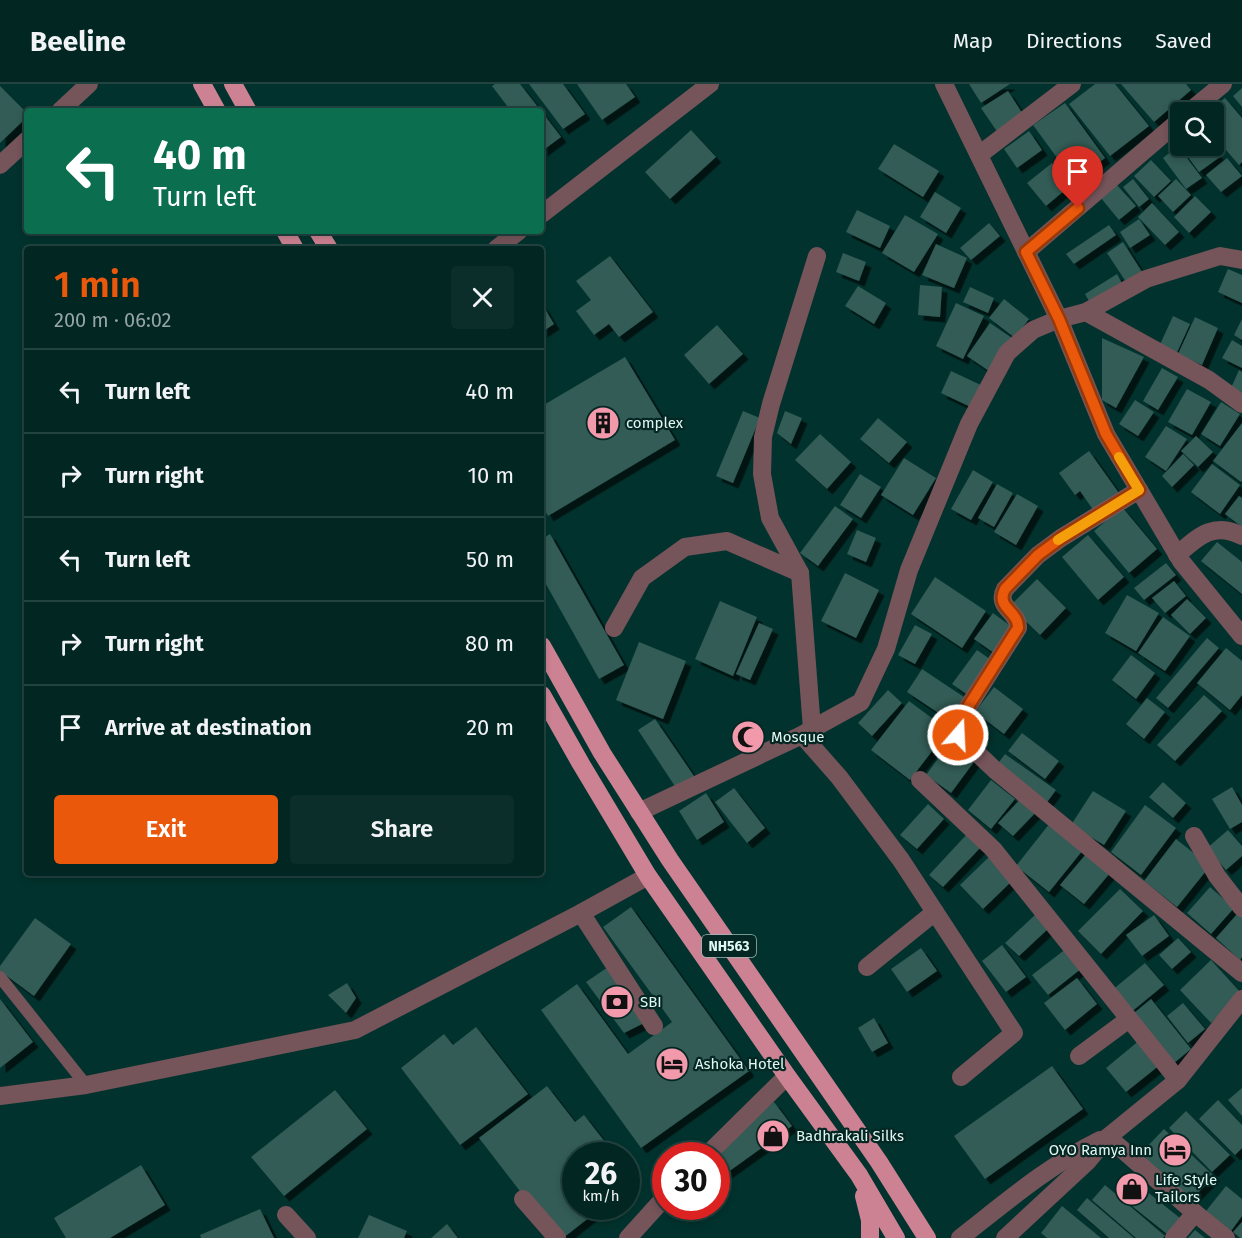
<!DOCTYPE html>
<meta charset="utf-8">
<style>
:root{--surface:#022622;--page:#0c2e2a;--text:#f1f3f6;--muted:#96a5a5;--line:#234340;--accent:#ea580c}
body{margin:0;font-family:"Fira Sans",sans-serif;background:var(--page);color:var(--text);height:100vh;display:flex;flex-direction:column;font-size:22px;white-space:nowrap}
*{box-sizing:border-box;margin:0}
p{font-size:20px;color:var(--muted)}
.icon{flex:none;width:33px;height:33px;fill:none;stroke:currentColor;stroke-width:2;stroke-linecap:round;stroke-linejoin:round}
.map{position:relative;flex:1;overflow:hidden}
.panel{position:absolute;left:24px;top:162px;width:520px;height:630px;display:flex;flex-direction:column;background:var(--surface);border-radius:6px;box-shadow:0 3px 9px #0003,0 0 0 2px var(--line)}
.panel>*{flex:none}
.hud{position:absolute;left:24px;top:24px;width:520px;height:126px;border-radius:6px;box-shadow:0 3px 9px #0003,0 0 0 2px var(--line);background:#0b6e4f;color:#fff;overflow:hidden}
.fabs{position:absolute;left:1170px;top:18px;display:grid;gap:12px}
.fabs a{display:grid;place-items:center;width:54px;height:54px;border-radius:6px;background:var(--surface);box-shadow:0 3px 9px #0003,0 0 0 2px var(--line);font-size:30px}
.speed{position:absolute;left:562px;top:1058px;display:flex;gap:12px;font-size:30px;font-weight:700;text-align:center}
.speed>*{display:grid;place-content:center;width:78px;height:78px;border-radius:50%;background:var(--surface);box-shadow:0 3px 9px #0003,0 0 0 2px var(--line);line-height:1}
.speed small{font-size:15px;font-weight:400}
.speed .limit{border:9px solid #d22;background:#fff;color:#111}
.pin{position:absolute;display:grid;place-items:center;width:51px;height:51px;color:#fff;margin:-62px -26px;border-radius:50% 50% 50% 0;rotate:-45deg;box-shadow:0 0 6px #0007}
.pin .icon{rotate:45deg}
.me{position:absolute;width:66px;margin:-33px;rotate:19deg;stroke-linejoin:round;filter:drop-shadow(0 0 4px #0008)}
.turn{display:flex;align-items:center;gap:21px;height:126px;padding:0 30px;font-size:27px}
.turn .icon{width:78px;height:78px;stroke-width:2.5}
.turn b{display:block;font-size:42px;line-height:51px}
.round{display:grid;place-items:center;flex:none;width:63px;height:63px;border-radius:6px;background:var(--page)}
.headline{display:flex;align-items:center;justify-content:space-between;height:102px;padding:0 30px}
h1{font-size:36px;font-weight:600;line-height:45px;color:var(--accent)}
.button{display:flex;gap:12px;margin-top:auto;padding:12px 30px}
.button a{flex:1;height:69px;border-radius:6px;background:var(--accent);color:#fff;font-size:24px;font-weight:600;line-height:69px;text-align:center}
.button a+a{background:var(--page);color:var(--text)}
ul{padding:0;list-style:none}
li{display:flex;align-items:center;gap:18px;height:84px;padding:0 30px;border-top:2px solid var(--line)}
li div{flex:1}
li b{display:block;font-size:22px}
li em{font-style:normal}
header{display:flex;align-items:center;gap:36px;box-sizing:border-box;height:84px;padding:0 30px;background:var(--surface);border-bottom:2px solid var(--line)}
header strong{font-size:28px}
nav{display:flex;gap:33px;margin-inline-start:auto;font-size:21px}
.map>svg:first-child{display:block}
.building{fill:#305b55;filter:url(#shadow)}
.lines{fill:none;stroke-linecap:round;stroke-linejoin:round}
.service{stroke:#75545a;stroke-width:12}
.minor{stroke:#75545a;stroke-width:18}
.tertiary{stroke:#75545a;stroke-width:18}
.trunk{stroke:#cc8292;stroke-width:18}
.route-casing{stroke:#983908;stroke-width:15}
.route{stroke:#ea580c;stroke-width:10}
.slow{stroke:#f59e0b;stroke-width:10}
.labels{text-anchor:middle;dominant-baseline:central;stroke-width:4.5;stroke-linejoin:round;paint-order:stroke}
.shield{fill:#052723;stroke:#9eb9b5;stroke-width:1.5}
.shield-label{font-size:14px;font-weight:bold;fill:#e0f7f3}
.poi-label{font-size:15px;fill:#e0f7f3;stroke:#052723;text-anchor:start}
</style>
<header>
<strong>Beeline</strong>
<nav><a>Map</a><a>Directions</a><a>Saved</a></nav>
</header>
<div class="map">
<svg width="1242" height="1154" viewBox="0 0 1242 1154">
<defs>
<filter id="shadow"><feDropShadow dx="5.5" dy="5.5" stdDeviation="0" flood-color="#0009"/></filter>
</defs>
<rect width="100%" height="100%" fill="#02322d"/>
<g class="building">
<polygon points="495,0 520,0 541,27 511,27 492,2"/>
<polygon points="529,0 563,0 585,30 563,45"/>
<polygon points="577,0 626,0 635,13 602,36"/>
<polygon points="969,0 1010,0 981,19"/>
<polygon points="1095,0 1115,0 1149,42 1110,72 1069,20"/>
<polygon points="1121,0 1186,0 1191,6 1154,38"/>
<polygon points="0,2 27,29 27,33 0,59"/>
<polygon points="1242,4 1242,23 1233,12"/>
<polygon points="1008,7 1026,35 1000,52 981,24"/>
<polygon points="1225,14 1242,34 1242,78 1239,81 1214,52 1214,28 1207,28"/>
<polygon points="1065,19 1105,74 1074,97 1033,41"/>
<polygon points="542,28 561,53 542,67"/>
<polygon points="691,46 716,73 670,115 645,88"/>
<polygon points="1029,47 1042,66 1017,84 1004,65"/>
<polygon points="894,60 939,87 923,113 878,85"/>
<polygon points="1178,62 1202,94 1186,105 1163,74"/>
<polygon points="1180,62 1211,62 1220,73 1199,88"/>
<polygon points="1227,74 1242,92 1221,108 1206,91"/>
<polygon points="1151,76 1171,97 1154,113 1134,92"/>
<polygon points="1052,79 1071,101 1046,122 1027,99"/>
<polygon points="1133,95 1149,115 1139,123 1123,103"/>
<polygon points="1176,95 1191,111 1173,128 1158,112"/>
<polygon points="1116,100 1136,122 1119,136 1100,113"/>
<polygon points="935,108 961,124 946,149 920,133"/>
<polygon points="1195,112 1211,128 1189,149 1174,133"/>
<polygon points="1152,119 1179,148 1165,161 1138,133"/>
<polygon points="857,126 890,142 880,164 846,148"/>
<polygon points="905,131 938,150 914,188 882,169"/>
<polygon points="1139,135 1150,151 1130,164 1120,148"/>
<polygon points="989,139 1000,152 971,176 960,164"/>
<polygon points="1109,141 1116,151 1074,180 1066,170"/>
<polygon points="1123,158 1144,191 1128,201 1107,169"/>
<polygon points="936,160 967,174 954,204 922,191"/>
<polygon points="843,169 866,178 859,197 836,188"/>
<polygon points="610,172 653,228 619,253 609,240 594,251 576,227 591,216 576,197"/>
<polygon points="1228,185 1242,191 1242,219 1218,208"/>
<polygon points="1117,190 1125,205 1093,224 1085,210"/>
<polygon points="920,201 942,203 940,233 918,231"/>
<polygon points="858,202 886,219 874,240 845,222"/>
<polygon points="970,203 994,214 988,229 963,218"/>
<polygon points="1004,215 1029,235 1015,254 989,234"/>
<polygon points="956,219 984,232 963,275 936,262"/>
<polygon points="542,220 554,240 542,248"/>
<polygon points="1173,232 1190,240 1174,275 1157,267"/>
<polygon points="1195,233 1218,244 1202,281 1178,270"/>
<polygon points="1242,235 1242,256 1234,251"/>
<polygon points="990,239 1012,254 989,287 967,272"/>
<polygon points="717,241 743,270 709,300 684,271"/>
<polygon points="1102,254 1144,273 1116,324 1102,316"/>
<polygon points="1232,256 1242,262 1242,284 1222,274"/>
<polygon points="625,273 675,356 548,432 542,421 542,322"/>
<polygon points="1162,284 1178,293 1158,326 1143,317"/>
<polygon points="1239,286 1242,288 1242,309 1231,304"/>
<polygon points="951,287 985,303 975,325 941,309"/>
<polygon points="1187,305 1211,318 1192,351 1168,338"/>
<polygon points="1135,316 1154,328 1138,352 1119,340"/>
<polygon points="1221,318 1240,330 1220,362 1201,350"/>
<polygon points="743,327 760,334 733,399 716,392"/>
<polygon points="785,327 802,334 791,360 777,349"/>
<polygon points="878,334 907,358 889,379 860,355"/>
<polygon points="1242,339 1242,397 1241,398 1213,377"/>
<polygon points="1166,342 1187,355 1166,387 1145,373"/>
<polygon points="820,350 851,378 827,405 795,376"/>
<polygon points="1196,352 1213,368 1198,383 1181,367"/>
<polygon points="1089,367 1121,412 1096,430 1080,407 1075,411 1059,389"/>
<polygon points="1183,370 1194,381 1172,403 1162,392"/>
<polygon points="904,374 936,394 913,431 881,411"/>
<polygon points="1212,380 1240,401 1220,430 1191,408"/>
<polygon points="973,386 993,398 971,436 951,425"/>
<polygon points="860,390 881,403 861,434 840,421"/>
<polygon points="997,400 1013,409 994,443 978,434"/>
<polygon points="1017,410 1038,422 1016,461 994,448"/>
<polygon points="1239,412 1242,414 1242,443 1225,430"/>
<polygon points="835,422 853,435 818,482 800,469"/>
<polygon points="1122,423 1157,465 1129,489 1094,447"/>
<polygon points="857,446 876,454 866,478 847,470"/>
<polygon points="550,450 624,581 599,595 542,493 542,455"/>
<polygon points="1088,451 1124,493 1098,516 1062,473"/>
<polygon points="1217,458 1242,478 1242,510 1201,477"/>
<polygon points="1166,479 1176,491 1144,516 1134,504"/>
<polygon points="845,489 879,506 856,554 821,537"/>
<polygon points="935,493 986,527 962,564 911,530"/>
<polygon points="1037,495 1066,524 1040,551 1010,522"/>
<polygon points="1174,497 1186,512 1165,529 1152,514"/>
<polygon points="1127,511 1159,529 1136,567 1105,549"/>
<polygon points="1187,515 1206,534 1190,550 1171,531"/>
<polygon points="720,517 757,533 733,592 695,575"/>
<polygon points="993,529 1016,546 997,571 974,555"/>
<polygon points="1163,533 1190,552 1165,587 1138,569"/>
<polygon points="759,539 773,545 750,596 736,590"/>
<polygon points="915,541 932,550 915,580 898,571"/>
<polygon points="1207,554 1219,564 1168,624 1156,614"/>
<polygon points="639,558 686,577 663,635 616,616"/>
<polygon points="1226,564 1242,577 1242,611 1230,626 1197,599"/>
<polygon points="977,566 997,580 972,614 952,600"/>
<polygon points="1131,571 1155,589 1136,615 1112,596"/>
<polygon points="922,585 967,615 952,638 907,608"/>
<polygon points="994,603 1023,625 1004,650 975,628"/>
<polygon points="888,606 902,619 872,652 858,639"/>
<polygon points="1204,611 1222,627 1175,677 1157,661"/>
<polygon points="1147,614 1165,628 1144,655 1126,640"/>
<polygon points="909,617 948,646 910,696 871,666"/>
<polygon points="655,635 696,695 678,707 638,646"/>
<polygon points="1022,649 1059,677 1045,695 1008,667"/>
<polygon points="954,653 979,671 951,709 926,691"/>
<polygon points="1005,670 1056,706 1045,721 994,685"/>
<polygon points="991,696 1015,715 991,745 968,726"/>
<polygon points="1163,698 1186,719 1173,734 1149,713"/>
<polygon points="1232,703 1242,721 1242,738 1230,745 1212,715"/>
<polygon points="734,704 765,744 747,759 715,718"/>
<polygon points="1093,707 1126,727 1104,761 1071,741"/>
<polygon points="706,709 724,738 697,756 679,727"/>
<polygon points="1024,711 1039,725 1013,752 998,739"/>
<polygon points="928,720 944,735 917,765 900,751"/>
<polygon points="1145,721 1176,744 1141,791 1111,768"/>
<polygon points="1050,739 1083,766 1049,808 1016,782"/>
<polygon points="1228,746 1242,762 1242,772 1226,786 1207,764"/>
<polygon points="967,750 981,763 943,803 929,791"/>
<polygon points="1176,755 1210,782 1177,823 1144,797"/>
<polygon points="1086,770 1110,789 1084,820 1060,801"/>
<polygon points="991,771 1014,795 983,825 960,801"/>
<polygon points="1210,803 1234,824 1211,850 1187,829"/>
<polygon points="1120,805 1143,827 1101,870 1078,847"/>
<polygon points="631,823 749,987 641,1064 541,926 577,900 628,970 672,938 603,843"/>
<polygon points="1238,829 1242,833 1242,873 1240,876 1216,854"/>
<polygon points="1036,830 1049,844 1019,872 1005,859"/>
<polygon points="1154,831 1169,852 1142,872 1126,851"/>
<polygon points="35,834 71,860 34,912 0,887 0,882"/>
<polygon points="1178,854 1191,868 1172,885 1159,871"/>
<polygon points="1002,861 1026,893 1006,908 982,877"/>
<polygon points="921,864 937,887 907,908 891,885"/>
<polygon points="1067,864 1082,884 1048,911 1032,891"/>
<polygon points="1211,876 1242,910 1211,939 1180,906"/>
<polygon points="1145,879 1164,901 1130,929 1111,907"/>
<polygon points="611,881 646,938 624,949 586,898"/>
<polygon points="1077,894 1097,920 1065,946 1044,919"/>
<polygon points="347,899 356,914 346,929 328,911"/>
<polygon points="0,915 33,958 0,984"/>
<polygon points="1151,915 1191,965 1174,979 1134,929"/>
<polygon points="1183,919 1205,945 1188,959 1167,932"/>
<polygon points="874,934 888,959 872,968 858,944"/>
<polygon points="476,943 528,1010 460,1061 401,984 444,950 453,961"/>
<polygon points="1141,955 1161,980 1126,1008 1106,984"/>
<polygon points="1052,982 1083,1025 985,1095 954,1052"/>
<polygon points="547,1002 575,1038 584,1031 615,1071 576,1071 576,1122 604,1122 563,1154 556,1154 479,1054"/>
<polygon points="1242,1004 1242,1032 1228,1016"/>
<polygon points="335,1006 367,1045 284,1112 251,1073"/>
<polygon points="1218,1016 1242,1041 1242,1064 1235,1071 1199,1035"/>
<polygon points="774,1018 792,1042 717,1096 717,1071 700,1071"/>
<polygon points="1186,1027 1230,1071 1212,1088 1169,1044"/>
<polygon points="1164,1045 1214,1092 1190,1117 1140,1070"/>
<polygon points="141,1081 165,1121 110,1154 66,1154 54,1134"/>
<polygon points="627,1086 636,1098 627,1105"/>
<polygon points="1131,1095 1180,1134 1167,1150 1118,1111"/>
<polygon points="1105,1101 1117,1111 1165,1152 1163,1154 1136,1154 1092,1116"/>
<polygon points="1226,1102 1242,1115 1242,1132 1231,1147 1206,1127"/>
<polygon points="1087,1114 1134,1154 1109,1154 1077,1126"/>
<polygon points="1062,1122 1101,1154 1047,1154 1041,1149"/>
<polygon points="260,1125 274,1154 201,1154 200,1151"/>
<polygon points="369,1131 407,1147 404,1154 358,1154"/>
<polygon points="1242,1138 1242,1154 1240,1154 1233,1148"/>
<polygon points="447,1140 458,1154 431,1154"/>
<polygon points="1195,1146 1205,1154 1188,1154"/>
</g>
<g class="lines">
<polyline class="service" points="0,893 86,1001"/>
<g class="minor">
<polyline points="944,0 1059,235 1106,350 1181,477 1242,552"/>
<polyline points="1189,28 1223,0"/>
<polyline points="979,71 1072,0"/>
<polyline points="542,130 710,0"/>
<polyline points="496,165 519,147"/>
<polyline points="1026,168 1180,36"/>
<polyline points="1086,228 1209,296 1242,320"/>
<path d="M 1139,406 L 1061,454 L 1038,471 L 1005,505 C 995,524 1019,527 1018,544 L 959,637 L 956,644 L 958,651 L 995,686 L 1242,889"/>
<path d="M 1177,471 C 1198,453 1213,437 1242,452"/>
<polyline points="800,489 770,434 762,390 763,353 771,320 817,172"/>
<polyline points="614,544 642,494 685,463 727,457 800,489 812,645 861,618 886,565 909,486 969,340 1007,269 1033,246 1059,235 1086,228 1146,195 1220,172 1242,176"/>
<polyline points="812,645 802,651 839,693 901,776 1014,949 961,993"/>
<polyline points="920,696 993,765 1178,996"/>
<polyline points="639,728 802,651"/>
<polyline points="1194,752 1217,792 1242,824"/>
<polyline points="581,829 654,942"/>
<polyline points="867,883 935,828"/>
<polyline points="1079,972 1129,935"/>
<polyline points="1108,1053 1195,1129 1226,1154"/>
<polyline points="707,1071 787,992"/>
<polyline points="523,1115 557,1154"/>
<polyline points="286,1131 307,1154"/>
<polyline points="628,1154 666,1112"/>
<path d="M 960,1154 C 1005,1119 1049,1081 1100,1056"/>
<polyline points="1005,1154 1087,1078 1108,1053 1178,996 1242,915"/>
<polyline points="1174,1154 1195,1129"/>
</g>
<g class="tertiary">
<polyline points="60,27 89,0"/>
<polyline points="0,81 27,56"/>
<polyline points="0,1012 86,1001 355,946 581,829 648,792"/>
</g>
<g class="trunk">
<polyline points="202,0 217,27"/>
<polyline points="233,0 248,27"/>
<polyline points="285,147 295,165"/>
<polyline points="318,147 329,165"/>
<polyline points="542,562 602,669 670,776 879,1078 927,1154"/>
<polyline points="542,611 581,680 648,792 787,992 859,1091 896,1154"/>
<polyline points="864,1112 870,1136 870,1154"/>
</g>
</g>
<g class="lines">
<defs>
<path id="route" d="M 958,651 L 956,644 L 959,637 L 1018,544 C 1019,527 995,524 1005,505 L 1038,471 L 1061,454 L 1139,406 L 1106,350 L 1059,235 L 1026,168 L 1078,124"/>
</defs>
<use href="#route" class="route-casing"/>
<use href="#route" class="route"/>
<polyline class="slow" points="1058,456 1139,406 1119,373"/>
</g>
<defs>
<symbol id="building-disc" viewBox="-11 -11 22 22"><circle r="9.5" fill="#f29aac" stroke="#052723"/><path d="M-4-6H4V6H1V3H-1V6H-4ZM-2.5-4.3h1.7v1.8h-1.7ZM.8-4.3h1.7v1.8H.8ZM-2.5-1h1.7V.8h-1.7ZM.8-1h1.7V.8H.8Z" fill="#111"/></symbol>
<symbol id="mosque-disc" viewBox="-11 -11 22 22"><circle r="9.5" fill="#f29aac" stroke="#052723"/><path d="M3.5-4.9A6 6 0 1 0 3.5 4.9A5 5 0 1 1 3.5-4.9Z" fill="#111"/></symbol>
<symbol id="bank-disc" viewBox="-11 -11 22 22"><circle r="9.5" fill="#f29aac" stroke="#052723"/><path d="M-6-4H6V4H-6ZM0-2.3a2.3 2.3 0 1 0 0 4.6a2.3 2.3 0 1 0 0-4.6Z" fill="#111"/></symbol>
<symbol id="hotel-disc" viewBox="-11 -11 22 22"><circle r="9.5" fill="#f29aac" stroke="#052723"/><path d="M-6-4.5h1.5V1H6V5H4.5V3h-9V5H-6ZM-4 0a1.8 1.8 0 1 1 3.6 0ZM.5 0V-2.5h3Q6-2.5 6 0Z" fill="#111"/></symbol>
<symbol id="shop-disc" viewBox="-11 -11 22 22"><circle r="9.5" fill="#f29aac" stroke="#052723"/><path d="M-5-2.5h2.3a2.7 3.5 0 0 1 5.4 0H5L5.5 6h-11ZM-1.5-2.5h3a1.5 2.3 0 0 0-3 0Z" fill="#111"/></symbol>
</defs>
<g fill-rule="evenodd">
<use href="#building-disc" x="584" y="320" width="38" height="38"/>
<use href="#mosque-disc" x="729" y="634" width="38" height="38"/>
<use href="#bank-disc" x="598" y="899" width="38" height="38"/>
<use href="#hotel-disc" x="653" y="961" width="38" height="38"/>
<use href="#shop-disc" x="754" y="1033" width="38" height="38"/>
<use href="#hotel-disc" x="1156" y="1047" width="38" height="38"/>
<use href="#shop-disc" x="1113" y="1086" width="38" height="38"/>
</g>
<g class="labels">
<rect class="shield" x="702" y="851" width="54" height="22" rx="4.5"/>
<g class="shield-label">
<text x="729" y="862">NH563</text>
</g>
<g class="poi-label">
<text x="626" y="339">complex</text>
<text x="771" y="653">Mosque</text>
<text x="640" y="918">SBI</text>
<text x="695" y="980">Ashoka Hotel</text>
<text x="796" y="1052">Badhrakali Silks</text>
<text x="1152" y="1066" text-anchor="end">OYO Ramya Inn</text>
<text x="1155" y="1096">Life Style<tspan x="1155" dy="17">Tailors</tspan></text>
</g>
</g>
</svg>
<div class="fabs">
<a><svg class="icon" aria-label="search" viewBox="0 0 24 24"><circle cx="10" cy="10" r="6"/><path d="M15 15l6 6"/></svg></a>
</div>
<div class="speed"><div>26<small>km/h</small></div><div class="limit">30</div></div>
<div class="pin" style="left:1078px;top:124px;background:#d93025"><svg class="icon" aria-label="arrive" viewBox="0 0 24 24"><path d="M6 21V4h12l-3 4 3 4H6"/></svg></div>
<svg class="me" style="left:958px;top:651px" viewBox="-20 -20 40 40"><circle r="17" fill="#ea580c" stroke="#fff" stroke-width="3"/><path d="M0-11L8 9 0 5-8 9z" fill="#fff"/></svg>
<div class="hud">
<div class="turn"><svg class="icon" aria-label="left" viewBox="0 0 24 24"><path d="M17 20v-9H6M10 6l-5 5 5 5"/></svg><div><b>40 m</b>Turn left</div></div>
</div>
<section class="panel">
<div class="headline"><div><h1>1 min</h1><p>200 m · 06:02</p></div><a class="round"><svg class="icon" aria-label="close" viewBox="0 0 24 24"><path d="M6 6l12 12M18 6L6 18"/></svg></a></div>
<ul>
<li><svg class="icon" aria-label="left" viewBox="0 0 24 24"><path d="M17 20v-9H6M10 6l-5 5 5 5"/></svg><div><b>Turn left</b></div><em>40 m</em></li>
<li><svg class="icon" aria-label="right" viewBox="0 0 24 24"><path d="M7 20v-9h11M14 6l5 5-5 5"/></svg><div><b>Turn right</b></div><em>10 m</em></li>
<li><svg class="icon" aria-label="left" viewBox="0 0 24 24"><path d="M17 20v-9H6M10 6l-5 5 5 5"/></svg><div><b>Turn left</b></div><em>50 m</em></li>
<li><svg class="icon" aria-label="right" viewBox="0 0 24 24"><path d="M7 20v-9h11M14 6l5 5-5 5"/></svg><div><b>Turn right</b></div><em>80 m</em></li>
<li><svg class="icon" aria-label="arrive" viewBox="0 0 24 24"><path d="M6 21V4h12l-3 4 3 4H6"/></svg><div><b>Arrive at destination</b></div><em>20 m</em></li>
</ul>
<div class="button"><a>Exit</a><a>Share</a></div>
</section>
</div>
